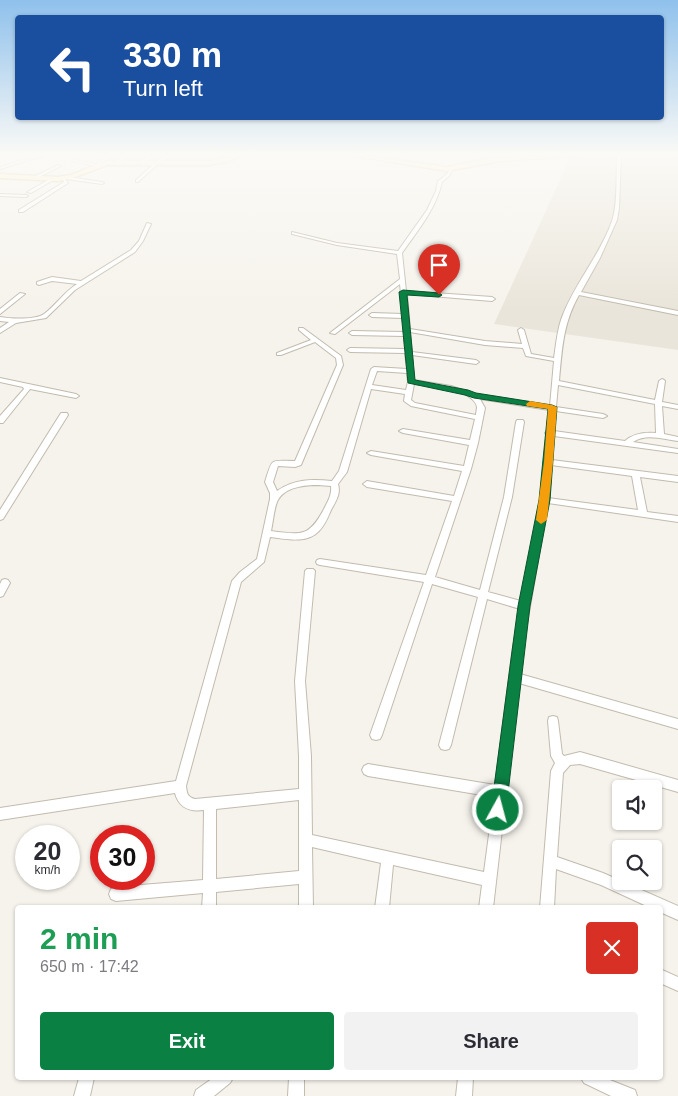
<!DOCTYPE html>
<meta charset="utf-8">
<style>
:root{--surface:#fff;--page:#f2f2f3;--text:#2b2b33;--muted:#7c7c81;--accent:#0b8043}
body{margin:0;font-family:Arial,sans-serif;background:var(--page);color:var(--text);height:100vh;display:flex;flex-direction:column;font-size:19px;white-space:nowrap}
*{box-sizing:border-box;margin:0}
p{font-size:16px;color:var(--muted)}
.icon{flex:none;width:28px;height:28px;fill:none;stroke:currentColor;stroke-width:2;stroke-linecap:round;stroke-linejoin:round}
.map{position:relative;flex:1;overflow:hidden}
.side{position:absolute;left:15px;top:905px;width:648px;height:175px;display:flex;flex-direction:column;background:var(--surface);border-radius:5px;box-shadow:0 1px 4px #0004}
.side>*{flex:none}
.hud{position:absolute;left:15px;top:15px;width:649px;height:105px;border-radius:5px;box-shadow:0 1px 4px #0004;background:#1a4fa0;color:#fff;overflow:hidden}
.controls{position:absolute;left:612px;top:780px;display:grid;gap:10px}
.controls a{display:grid;place-items:center;width:50px;height:50px;border-radius:5px;background:var(--surface);box-shadow:0 1px 4px #0004;font-size:25px}
.speed{position:absolute;left:15px;top:825px;display:flex;gap:10px;font-size:25px;font-weight:700;text-align:center}
.speed>*{display:grid;place-content:center;width:65px;height:65px;border-radius:50%;background:var(--surface);box-shadow:0 1px 4px #0004;line-height:1}
.speed small{font-size:12px;font-weight:400}
.speed .limit{border:8px solid #d22;background:#fff;color:#111}
.pin{position:absolute;display:grid;place-items:center;width:42px;height:42px;color:#fff;margin:-51px -21px;border-radius:50% 50% 50% 0;rotate:-45deg;box-shadow:0 0 5px #0007}
.pin .icon{rotate:45deg}
.me{position:absolute;width:55px;margin:-28px;rotate:7deg;stroke-linejoin:round;filter:drop-shadow(0 0 4px #0008)}
.turn{display:flex;align-items:center;gap:18px;height:105px;padding:0 25px;font-size:22px}
.turn .icon{width:65px;height:65px;stroke-width:2.5}
.turn b{display:block;font-size:35px;line-height:42px}
.round{display:grid;place-items:center;flex:none;width:52px;height:52px;border-radius:5px;background:var(--page)}
.head{display:flex;align-items:center;justify-content:space-between;height:85px;padding:0 25px}
h1{font-size:30px;font-weight:800;line-height:38px;color:#1e9e55}
.cta{display:flex;gap:10px;margin-top:auto;padding:10px 25px}
.cta a{flex:1;height:58px;border-radius:5px;background:var(--accent);color:#fff;font-size:20px;font-weight:800;line-height:58px;text-align:center}
.cta a+a{background:var(--page);color:var(--text)}
.map>svg:first-child{display:block}
.residential{fill:#eae5da}
.lines{fill:none;stroke-linecap:round;stroke-linejoin:round}
.street-casing{stroke:#c2bbae;stroke-width:2}
.secondary-casing{stroke:#d6c79b;stroke-width:3}
.street{fill:#fff;fill-rule:evenodd}
.secondary{fill:#fff3cd;fill-rule:evenodd}
.route{fill:#0b8043;stroke:#07532c}
.slow{fill:#f59e0b}
</style>
<div class="map">
<svg width="678" height="1096" viewBox="0 0 678 1096">
<rect width="100%" height="100%" fill="#f6f3ec"/>
<polygon class="residential" points="571,156 678,156 678,350 494,324"/>
<g class="lines">
<defs>
<g id="street">
<polygon points="37,156 42,156 0,169 0,167"/>
<polygon points="107,156 111,156 97,166 72,161 74,160 96,164"/>
<polygon points="124,156 128,156 116,164 114,164 114,162"/>
<polygon points="149,156 153,156 143,163 141,163 141,161"/>
<polygon points="166,156 170,156 159,163 138,182 136,182 136,180 157,161"/>
<path d="M 617,156 L 621,156 L 619,208 L 617,220 L 600,258 L 581,292 L 678,311 L 678,315 L 579,295 C 563,323 562,349 559,381 L 655,400 L 659,381 L 662,379 L 664,380 L 665,381 L 662,402 L 678,405 L 678,409 L 662,406 L 664,434 L 678,437 L 678,441 C 663,439 646,433 633,442 L 678,449 L 678,453 L 554,436 L 552,460 L 678,476 L 678,482 L 640,477 L 647,512 L 678,516 L 678,522 L 548,503 L 523,647 L 520,674 L 678,719 L 678,729 L 519,683 L 493,908 L 479,908 L 482,885 L 393,865 L 389,908 L 375,908 L 381,863 L 312,847 L 313,908 L 299,908 L 299,884 L 216,892 L 216,908 L 202,908 L 203,893 L 116,901 L 111,899 L 109,894 L 111,889 L 116,887 L 203,880 L 204,810 C 189,812 179,808 175,793 L 0,820 L 0,808 L 176,781 L 232,581 L 240,572 L 257,559 L 270,499 L 270,493 L 265,482 C 273,457 269,461 295,461 L 337,365 L 336,358 L 315,342 L 281,355 L 277,355 L 277,353 L 311,340 L 299,330 L 299,328 L 303,328 L 341,356 L 343,365 L 301,465 L 295,467 L 278,466 L 273,482 L 277,491 C 294,479 312,479 332,481 L 339,471 L 371,369 L 374,367 L 407,369 L 405,353 L 350,352 L 347,350 L 350,348 L 405,349 L 404,336 L 352,335 L 349,333 L 352,331 L 404,332 L 403,318 L 372,317 L 369,315 L 372,313 L 403,314 L 400,284 L 335,334 L 330,333 L 400,279 L 397,254 L 337,245 L 292,234 L 292,232 L 337,243 L 398,251 L 427,210 L 436,191 L 438,181 L 447,174 L 451,168 L 453,168 L 449,176 L 442,182 C 436,209 418,230 402,253 L 406,291 L 492,297 L 495,299 L 492,301 L 407,294 L 410,329 L 485,341 L 522,344 L 518,330 L 521,328 L 524,330 L 531,354 L 554,358 C 556,345 557,332 561,320 C 573,285 600,256 612,221 C 618,205 616,174 617,156 ZM 410,332 L 485,345 L 523,348 L 526,356 L 554,361 L 550,406 L 474,394 L 451,386 L 414,380 L 412,355 L 476,364 L 479,362 L 476,360 L 412,352 ZM 377,371 L 407,373 L 408,382 L 406,390 L 372,385 ZM 414,384 C 428,386 474,389 477,407 C 477,409 476,413 476,415 L 415,403 L 411,400 ZM 558,385 L 655,404 L 656,433 C 645,432 634,433 625,441 L 554,431 L 556,411 L 603,418 L 607,416 L 603,414 L 556,407 ZM 371,389 L 405,394 L 404,401 L 411,406 L 475,419 L 470,440 L 403,429 L 399,431 L 403,433 L 469,445 L 464,466 L 371,451 L 367,453 L 371,455 L 462,471 L 454,496 L 367,481 L 363,484 L 367,487 L 452,501 L 426,575 L 320,559 L 317,560 L 316,562 L 317,564 L 320,565 L 424,582 L 370,735 L 372,739 L 376,740 L 380,739 L 382,735 L 432,584 L 478,597 L 439,745 L 441,749 L 445,750 L 449,749 L 451,745 L 487,599 L 520,609 L 513,647 L 495,785 L 368,764 L 364,766 L 362,770 L 364,774 L 368,776 L 494,797 L 484,872 L 312,835 L 311,756 L 305,681 L 315,571 L 313,569 L 307,569 L 305,571 L 295,681 L 299,756 L 299,789 L 195,799 C 187,797 187,793 186,786 L 241,582 L 264,562 L 270,537 C 286,539 307,544 319,531 C 325,525 328,517 331,510 C 336,501 341,494 338,484 L 347,472 ZM 480,399 L 549,410 L 547,431 L 545,433 L 547,435 L 540,500 L 521,601 L 488,592 L 512,497 L 524,422 L 523,420 L 517,420 L 516,422 L 504,497 L 480,590 L 435,577 L 471,469 L 478,443 L 485,408 ZM 551,465 L 632,476 L 638,510 L 548,498 ZM 318,485 L 331,486 C 332,495 328,501 324,509 C 309,537 302,535 271,531 C 273,523 274,507 278,500 C 285,487 305,485 318,485 ZM 299,800 L 299,871 L 216,879 L 216,809 Z"/>
<polygon points="58,165 61,166 35,179 32,178"/>
<polygon points="62,177 64,177 68,183 23,212 19,212 19,210 64,182"/>
<polygon points="68,177 102,182 104,183 102,184 67,179"/>
<polygon points="52,178 55,179 31,193 27,192"/>
<polygon points="0,194 26,195 28,196 26,197 0,196"/>
<path d="M 147,223 L 151,224 L 143,241 L 135,252 L 75,290 L 46,318 L 16,323 L 0,333 L 0,328 L 9,322 L 0,321 L 0,317 C 11,319 35,320 44,314 C 56,305 64,292 77,284 L 52,281 L 39,285 L 37,284 L 37,282 L 52,277 L 81,281 L 131,250 L 139,241 Z"/>
<polygon points="20,293 25,294 0,314 0,309"/>
<polygon points="0,378 76,394 79,396 76,398 30,389 3,423 0,423 0,416 24,389 23,387 0,382"/>
<polygon points="61,413 67,413 68,415 3,519 0,520 0,510"/>
<polygon points="5,579 8,580 10,583 3,596 0,597 0,584 2,580"/>
<polygon points="553,716 557,717 558,721 562,754 564,756 580,752 678,780 678,792 580,764 570,765 563,773 557,857 603,873 678,906 678,920 660,912 660,908 651,908 601,885 556,869 554,908 540,908 551,771 555,763 551,756 548,721 549,717"/>
<polygon points="660,969 678,977 678,991 660,983"/>
<polygon points="79,1078 94,1078 90,1096 74,1096"/>
<polygon points="213,1078 233,1078 230,1083 214,1096 194,1096 196,1090"/>
<polygon points="289,1078 304,1078 304,1096 288,1096"/>
<polygon points="458,1078 473,1078 472,1096 456,1096"/>
<polygon points="581,1078 605,1078 635,1090 637,1096 611,1096 584,1083"/>
</g>
<g id="secondary">
<polygon points="233,156 240,156 225,162 209,165 107,165 75,177 58,181 0,178 0,174 58,177 71,175 106,161 209,161"/>
<polygon points="355,156 367,156 447,167 500,157 577,156 500,161 447,171"/>
</g>
</defs>
<use href="#street" class="street-casing"/>
<use href="#secondary" class="secondary-casing"/>
<use href="#street" class="street"/>
<use href="#secondary" class="secondary"/>
</g>
<linearGradient id="sky" x2="0" y2="1"><stop stop-color="#8fc1ec"/><stop offset="0.5" stop-color="#fbfaf6"/><stop offset="1" stop-color="#fbfaf6" stop-opacity="0"/></linearGradient>
<rect width="678" height="309" fill="url(#sky)"/>
<polygon class="route" points="403,290 439,293 442,295 439,297 407,295 415,380 468,390 476,393 552,405 557,407 550,500 530,606 506,810 504,815 498,817 493,815 491,810 518,606 539,500 548,409 474,398 465,395 408,383 399,292"/>
<polygon class="slow" points="530,401 552,405 557,407 553,462 547,520 541,524 536,520 544,462 548,409 527,406 526,404"/>
</svg>
<div class="controls">
<a><svg class="icon" aria-label="sound" viewBox="0 0 24 24"><path d="M4 9h4l5-4v14l-5-4H4zM17 9q2 3 0 6"/></svg></a>
<a><svg class="icon" aria-label="search" viewBox="0 0 24 24"><circle cx="10" cy="10" r="6"/><path d="M15 15l6 6"/></svg></a>
</div>
<div class="speed"><div>20<small>km/h</small></div><div class="limit">30</div></div>
<div class="pin" style="left:439px;top:295px;background:#d93025"><svg class="icon" aria-label="arrive" viewBox="0 0 24 24"><path d="M6 21V4h12l-3 4 3 4H6"/></svg></div>
<svg class="me" style="left:498px;top:810px" viewBox="-20 -20 40 40"><circle r="17" fill="#0b8043" stroke="#fff" stroke-width="3"/><path d="M0-11L8 9 0 5-8 9z" fill="#fff"/></svg>
<div class="hud">
<div class="turn"><svg class="icon" aria-label="left" viewBox="0 0 24 24"><path d="M17 20v-9H6M10 6l-5 5 5 5"/></svg><div><b>330 m</b>Turn left</div></div>
</div>
<section class="side">
<div class="head"><div><h1>2 min</h1><p>650 m · 17:42</p></div><a class="round" style="background:#d93025;color:#fff"><svg class="icon" aria-label="close" viewBox="0 0 24 24"><path d="M6 6l12 12M18 6L6 18"/></svg></a></div>
<div class="cta"><a>Exit</a><a>Share</a></div>
</section>
</div>
